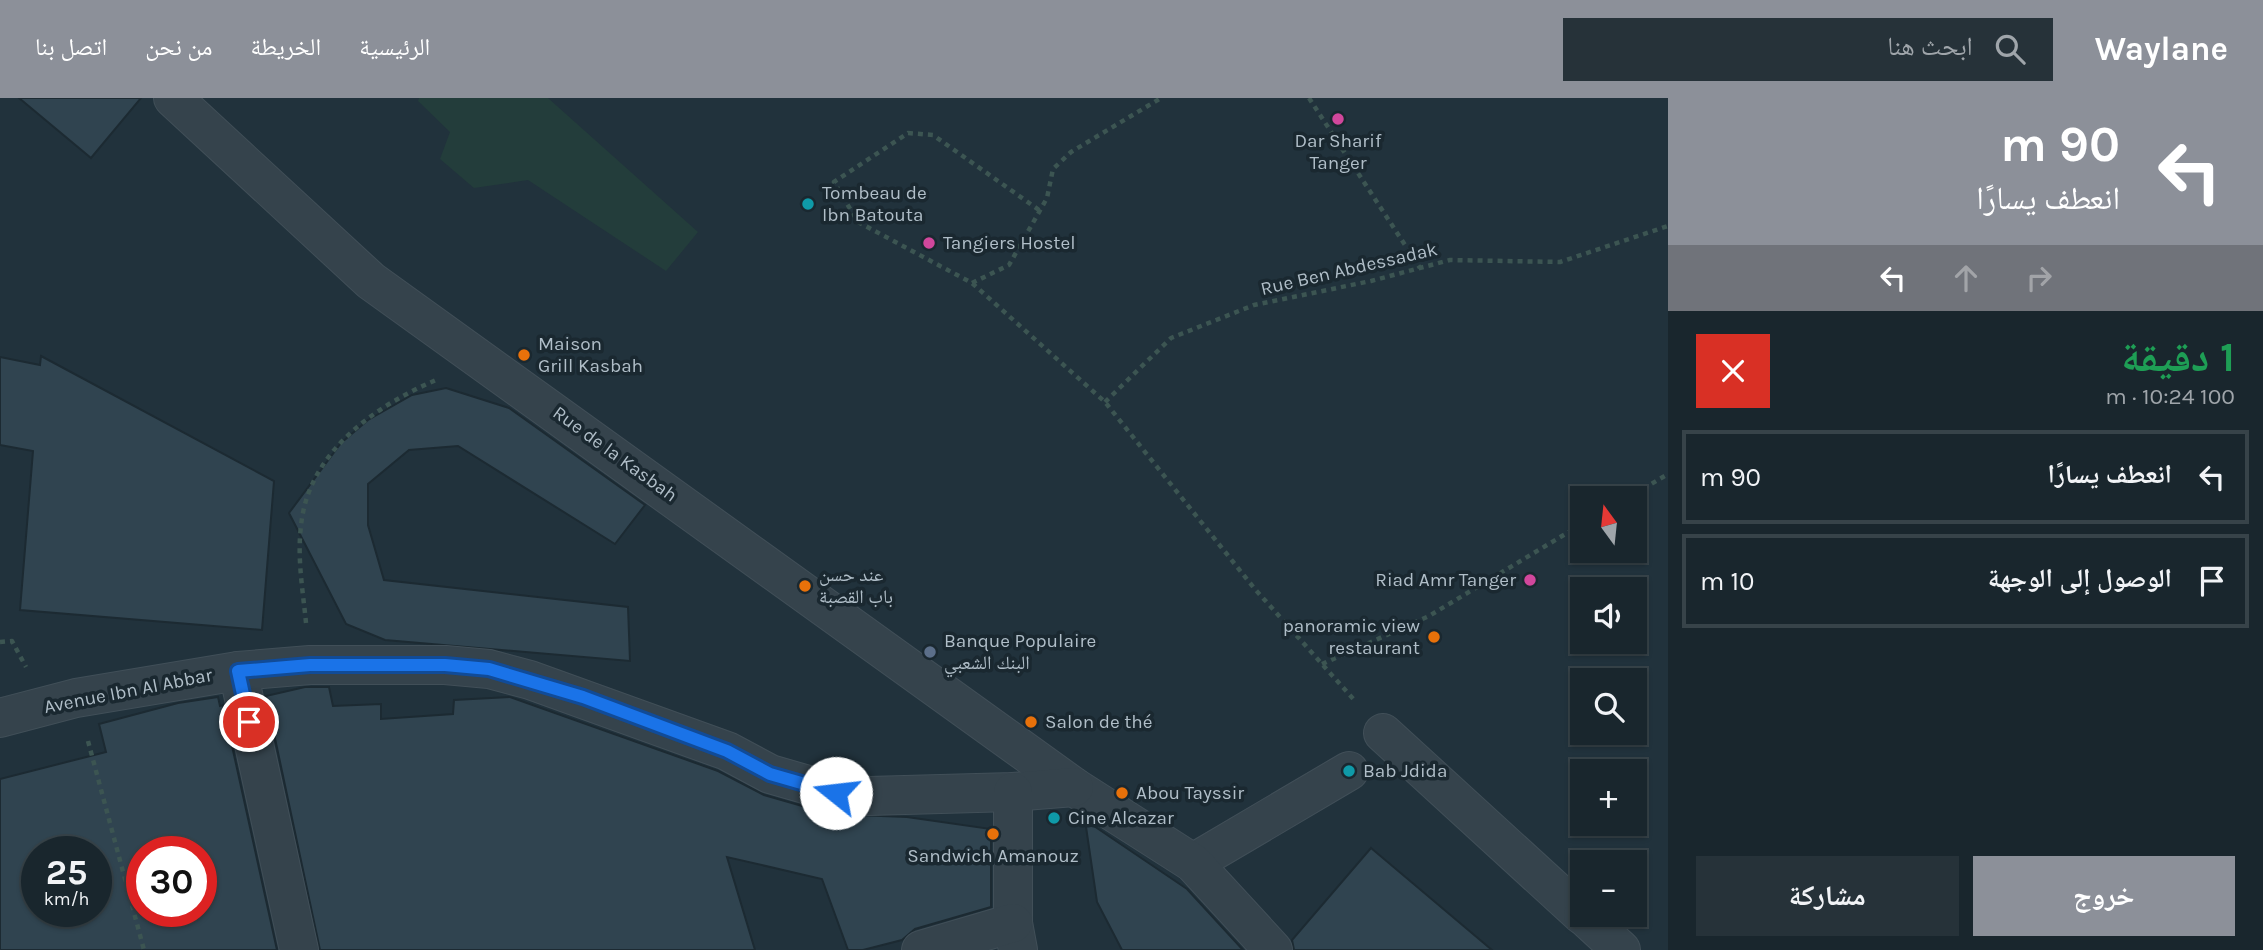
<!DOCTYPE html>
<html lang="ar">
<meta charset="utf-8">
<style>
:root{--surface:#19262d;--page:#263239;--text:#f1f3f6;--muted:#9fa5aa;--line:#374349;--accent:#8c9099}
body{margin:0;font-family:Karla,"Noto Naskh Arabic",sans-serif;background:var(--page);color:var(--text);direction:rtl;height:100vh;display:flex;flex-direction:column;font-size:26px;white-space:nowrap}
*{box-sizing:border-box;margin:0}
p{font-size:23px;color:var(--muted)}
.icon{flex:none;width:38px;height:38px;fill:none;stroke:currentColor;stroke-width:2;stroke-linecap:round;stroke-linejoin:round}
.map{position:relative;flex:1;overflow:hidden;direction:ltr}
.details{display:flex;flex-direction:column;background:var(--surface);width:595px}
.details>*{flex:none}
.hud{background:#8c9099;color:#fff;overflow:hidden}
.needle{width:46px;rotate:345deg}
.fabs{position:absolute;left:1570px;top:388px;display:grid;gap:14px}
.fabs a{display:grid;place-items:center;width:77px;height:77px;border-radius:0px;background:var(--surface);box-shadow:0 2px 5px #0004,0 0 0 2px var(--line);font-size:35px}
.speed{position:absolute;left:21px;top:738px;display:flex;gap:14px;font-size:35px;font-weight:700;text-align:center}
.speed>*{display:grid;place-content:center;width:91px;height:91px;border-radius:50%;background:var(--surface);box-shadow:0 2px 5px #0004,0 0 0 2px var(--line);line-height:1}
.speed small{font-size:18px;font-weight:400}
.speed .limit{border:10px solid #d22;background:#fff;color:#111}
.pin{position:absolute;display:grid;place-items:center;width:60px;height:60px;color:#fff;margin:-30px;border:4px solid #fff;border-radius:50%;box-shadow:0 2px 7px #0007}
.me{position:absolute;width:77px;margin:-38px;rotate:286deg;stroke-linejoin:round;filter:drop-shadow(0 0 5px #0008)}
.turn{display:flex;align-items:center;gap:24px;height:147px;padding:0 28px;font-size:32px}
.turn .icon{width:91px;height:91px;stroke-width:2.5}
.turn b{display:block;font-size:49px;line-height:60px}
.lanes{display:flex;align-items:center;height:66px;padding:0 28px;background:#0003;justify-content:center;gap:35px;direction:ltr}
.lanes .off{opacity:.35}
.round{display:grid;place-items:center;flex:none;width:74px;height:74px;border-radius:0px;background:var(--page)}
.head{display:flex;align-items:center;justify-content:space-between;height:119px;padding:0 28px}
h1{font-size:42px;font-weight:700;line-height:52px;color:#1e9e55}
.primary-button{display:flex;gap:14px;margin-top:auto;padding:14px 28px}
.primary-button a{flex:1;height:80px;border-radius:0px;background:var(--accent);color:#fff;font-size:28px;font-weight:700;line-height:80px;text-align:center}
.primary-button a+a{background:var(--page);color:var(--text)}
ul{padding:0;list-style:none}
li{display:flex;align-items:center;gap:21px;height:94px;margin:0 14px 10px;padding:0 14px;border:4px solid var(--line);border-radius:0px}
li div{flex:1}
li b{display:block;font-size:26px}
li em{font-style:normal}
header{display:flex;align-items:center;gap:42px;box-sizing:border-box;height:98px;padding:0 35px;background:var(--accent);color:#fff}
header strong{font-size:33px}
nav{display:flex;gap:38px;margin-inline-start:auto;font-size:24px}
.search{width:490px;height:63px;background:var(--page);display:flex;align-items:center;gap:18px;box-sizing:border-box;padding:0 24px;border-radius:0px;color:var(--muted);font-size:26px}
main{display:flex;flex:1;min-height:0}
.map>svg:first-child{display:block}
.green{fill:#233d3b}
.building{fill:#304450;stroke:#1c2a32;stroke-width:2;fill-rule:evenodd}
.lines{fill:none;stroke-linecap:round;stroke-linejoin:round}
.pedestrian-casing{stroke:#414f58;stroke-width:40}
.minor-casing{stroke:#414f58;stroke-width:40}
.path{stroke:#3c5552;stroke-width:4.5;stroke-dasharray:5 5;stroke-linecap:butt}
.pedestrian{stroke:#35434c;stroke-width:38}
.minor{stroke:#35434c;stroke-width:38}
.route-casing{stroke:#114b97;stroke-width:18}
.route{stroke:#1a73e8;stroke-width:12}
.hotel-dot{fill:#d1479c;stroke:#1a2830;stroke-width:2.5}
.culture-dot{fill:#0f9aa8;stroke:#1a2830;stroke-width:2.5}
.food-dot{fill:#e8710a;stroke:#1a2830;stroke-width:2.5}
.service-dot{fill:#5c6f8a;stroke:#1a2830;stroke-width:2.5}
.labels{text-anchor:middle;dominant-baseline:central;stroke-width:7;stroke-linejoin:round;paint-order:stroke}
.poi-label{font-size:19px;fill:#b0bec8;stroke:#1a2830;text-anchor:start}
.street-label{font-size:19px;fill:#b0bec8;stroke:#1a2830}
</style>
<header>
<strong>Waylane</strong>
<div class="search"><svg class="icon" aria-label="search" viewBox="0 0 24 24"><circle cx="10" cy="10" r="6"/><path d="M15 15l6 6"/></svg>ابحث هنا</div>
<nav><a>الرئيسية</a><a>الخريطة</a><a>من نحن</a><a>اتصل بنا</a></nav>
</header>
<main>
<section class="details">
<div class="hud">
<div class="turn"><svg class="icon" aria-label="left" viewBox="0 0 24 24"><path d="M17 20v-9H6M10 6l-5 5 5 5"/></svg><div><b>90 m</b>انعطف يسارًا</div></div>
<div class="lanes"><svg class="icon" aria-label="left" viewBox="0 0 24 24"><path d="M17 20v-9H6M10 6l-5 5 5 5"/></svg><svg class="icon off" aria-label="ahead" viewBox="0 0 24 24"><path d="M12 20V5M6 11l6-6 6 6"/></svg><svg class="icon off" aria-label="right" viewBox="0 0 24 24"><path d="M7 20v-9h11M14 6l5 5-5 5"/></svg></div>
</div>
<div class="head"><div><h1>1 دقيقة</h1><p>100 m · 10:24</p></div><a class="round" style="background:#d93025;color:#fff"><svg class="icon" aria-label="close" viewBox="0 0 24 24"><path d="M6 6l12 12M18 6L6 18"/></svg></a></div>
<ul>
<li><svg class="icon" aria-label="left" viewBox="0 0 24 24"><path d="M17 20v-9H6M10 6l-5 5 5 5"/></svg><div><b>انعطف يسارًا</b></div><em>90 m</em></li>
<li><svg class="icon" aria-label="arrive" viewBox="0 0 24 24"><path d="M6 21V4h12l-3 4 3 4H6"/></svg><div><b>الوصول إلى الوجهة</b></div><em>10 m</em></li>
</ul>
<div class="primary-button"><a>خروج</a><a>مشاركة</a></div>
</section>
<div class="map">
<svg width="1668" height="852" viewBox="0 0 1668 852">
<rect width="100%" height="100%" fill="#21323c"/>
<polygon class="green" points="419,0 548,0 698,134 666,173 528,82 474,90 440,61 450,34 418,3"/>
<g class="building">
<polygon points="19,0 141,0 91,60"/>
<polygon points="41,258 274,383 262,532 20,512 33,353 0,347 0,259 40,267"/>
<polygon points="446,290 509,310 645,407 615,446 458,348 409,352 368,386 368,427 384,482 628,509 630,563 385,542 346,526 289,415 341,345 368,322 412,297"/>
<polygon points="305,589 329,589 333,608 381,606 381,621 453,616 454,602 510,599 718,673 764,697 830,716 907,719 991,731 991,809 915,831 902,842 863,852 848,852 822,781 727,759 755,852 320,852 266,598"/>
<path d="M 218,599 L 220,608 L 223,607 L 277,852 L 0,852 L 0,681 L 106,654 L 99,626 L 178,605 ZM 37,754 L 96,754 L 96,814 L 37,814 ZM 142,754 L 201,754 L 201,814 L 142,814 Z"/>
<polygon points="1085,722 1187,791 1243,852 1122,852 1097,804"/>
<polygon points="1371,750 1492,852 1294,852 1292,842"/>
</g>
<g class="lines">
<defs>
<g id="pedestrian">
<polyline points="1383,635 1582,817"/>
<polyline points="1193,765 1349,673"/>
<polyline points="1583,817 1621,852"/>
</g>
<g id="minor">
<polyline points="173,0 371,183 1074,689 1193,765 1273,852"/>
<polyline points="238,573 299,852"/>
<polyline points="0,620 76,600 238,573 310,567 445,567 489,571 530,582 727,653 770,676 836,695 869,698 1013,694 1074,689"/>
<polyline points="1013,694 1013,825 1018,852"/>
<polyline points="921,852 1013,825"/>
</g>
</defs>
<use href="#pedestrian" class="pedestrian-casing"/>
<use href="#minor" class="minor-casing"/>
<g class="path">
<polyline points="1309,0 1420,170"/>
<polyline points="1039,112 933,37 908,35 834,84 858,124 972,185 1105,304 1254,490 1356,604"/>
<polyline points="972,185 1009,167 1047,100 1053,71 1071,54 1161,0"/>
<polyline points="1105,304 1171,240 1254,207 1371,183 1450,162 1560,164 1668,128"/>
<polyline points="1626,401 1668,376"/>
<path d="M 306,525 C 303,493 297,461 301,428 C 308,355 373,309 436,282"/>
<polyline points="0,544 12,543 26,569"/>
<polyline points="1322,566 1429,518 1582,426"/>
<polyline points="88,643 144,852"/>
</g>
<use href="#pedestrian" class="pedestrian"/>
<use href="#minor" class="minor"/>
</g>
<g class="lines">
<defs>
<polyline id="route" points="249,624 238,573 310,567 445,567 489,571 583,599 727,653 770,676 836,695"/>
</defs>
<use href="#route" class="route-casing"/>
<use href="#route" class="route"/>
</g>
<g class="hotel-dot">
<circle cx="1338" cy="21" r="7"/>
<circle cx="929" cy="145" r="7"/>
<circle cx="1530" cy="482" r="7"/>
</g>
<g class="culture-dot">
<circle cx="808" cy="106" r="7"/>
<circle cx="1349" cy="673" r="7"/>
<circle cx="1054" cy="720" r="7"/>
</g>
<g class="food-dot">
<circle cx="524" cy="257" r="7"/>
<circle cx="805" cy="488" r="7"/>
<circle cx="1434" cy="539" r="7"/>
<circle cx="1031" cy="624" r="7"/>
<circle cx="1122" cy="695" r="7"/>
<circle cx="993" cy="736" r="7"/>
</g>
<circle class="service-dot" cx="930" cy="554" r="7"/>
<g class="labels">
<g class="poi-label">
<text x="1338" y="43" text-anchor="middle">Dar Sharif<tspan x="1338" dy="22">Tanger</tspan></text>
<text x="822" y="95">Tombeau de<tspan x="822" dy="22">Ibn Batouta</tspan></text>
<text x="943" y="145">Tangiers Hostel</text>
<text x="538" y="246">Maison<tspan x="538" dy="22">Grill Kasbah</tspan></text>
<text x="819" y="477">عند حسن<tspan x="819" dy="22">باب القصبة</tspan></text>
<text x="1516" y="482" text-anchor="end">Riad Amr Tanger</text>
<text x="1420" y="528" text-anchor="end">panoramic view<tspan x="1420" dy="22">restaurant</tspan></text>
<text x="944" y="543">Banque Populaire<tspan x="944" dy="22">البنك الشعبي</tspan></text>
<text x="1045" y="624">Salon de thé</text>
<text x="1363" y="673">Bab Jdida</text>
<text x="1136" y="695">Abou Tayssir</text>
<text x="1068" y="720">Cine Alcazar</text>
<text x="993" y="758" text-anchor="middle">Sandwich Amanouz</text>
</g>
<g class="street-label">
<text transform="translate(1349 171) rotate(-13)">Rue Ben Abdessadak</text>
<text transform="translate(615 356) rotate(36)">Rue de la Kasbah</text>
<text transform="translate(128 593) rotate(-11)">Avenue Ibn Al Abbar</text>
</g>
</g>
</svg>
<div class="fabs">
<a><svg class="needle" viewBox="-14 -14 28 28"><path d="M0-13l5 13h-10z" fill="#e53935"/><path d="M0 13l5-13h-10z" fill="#9fa5aa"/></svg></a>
<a><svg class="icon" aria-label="sound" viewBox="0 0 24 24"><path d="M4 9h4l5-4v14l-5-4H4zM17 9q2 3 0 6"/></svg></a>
<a><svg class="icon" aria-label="search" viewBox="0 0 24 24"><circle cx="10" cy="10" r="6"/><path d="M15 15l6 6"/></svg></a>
<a>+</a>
<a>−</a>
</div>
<div class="speed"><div>25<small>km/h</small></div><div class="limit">30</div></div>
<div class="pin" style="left:249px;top:624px;background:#d93025"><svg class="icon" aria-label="arrive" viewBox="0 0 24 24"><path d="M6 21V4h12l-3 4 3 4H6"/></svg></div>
<svg class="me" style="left:836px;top:695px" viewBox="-20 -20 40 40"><circle r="19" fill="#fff"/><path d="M0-13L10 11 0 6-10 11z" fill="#1a73e8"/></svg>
</div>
</main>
